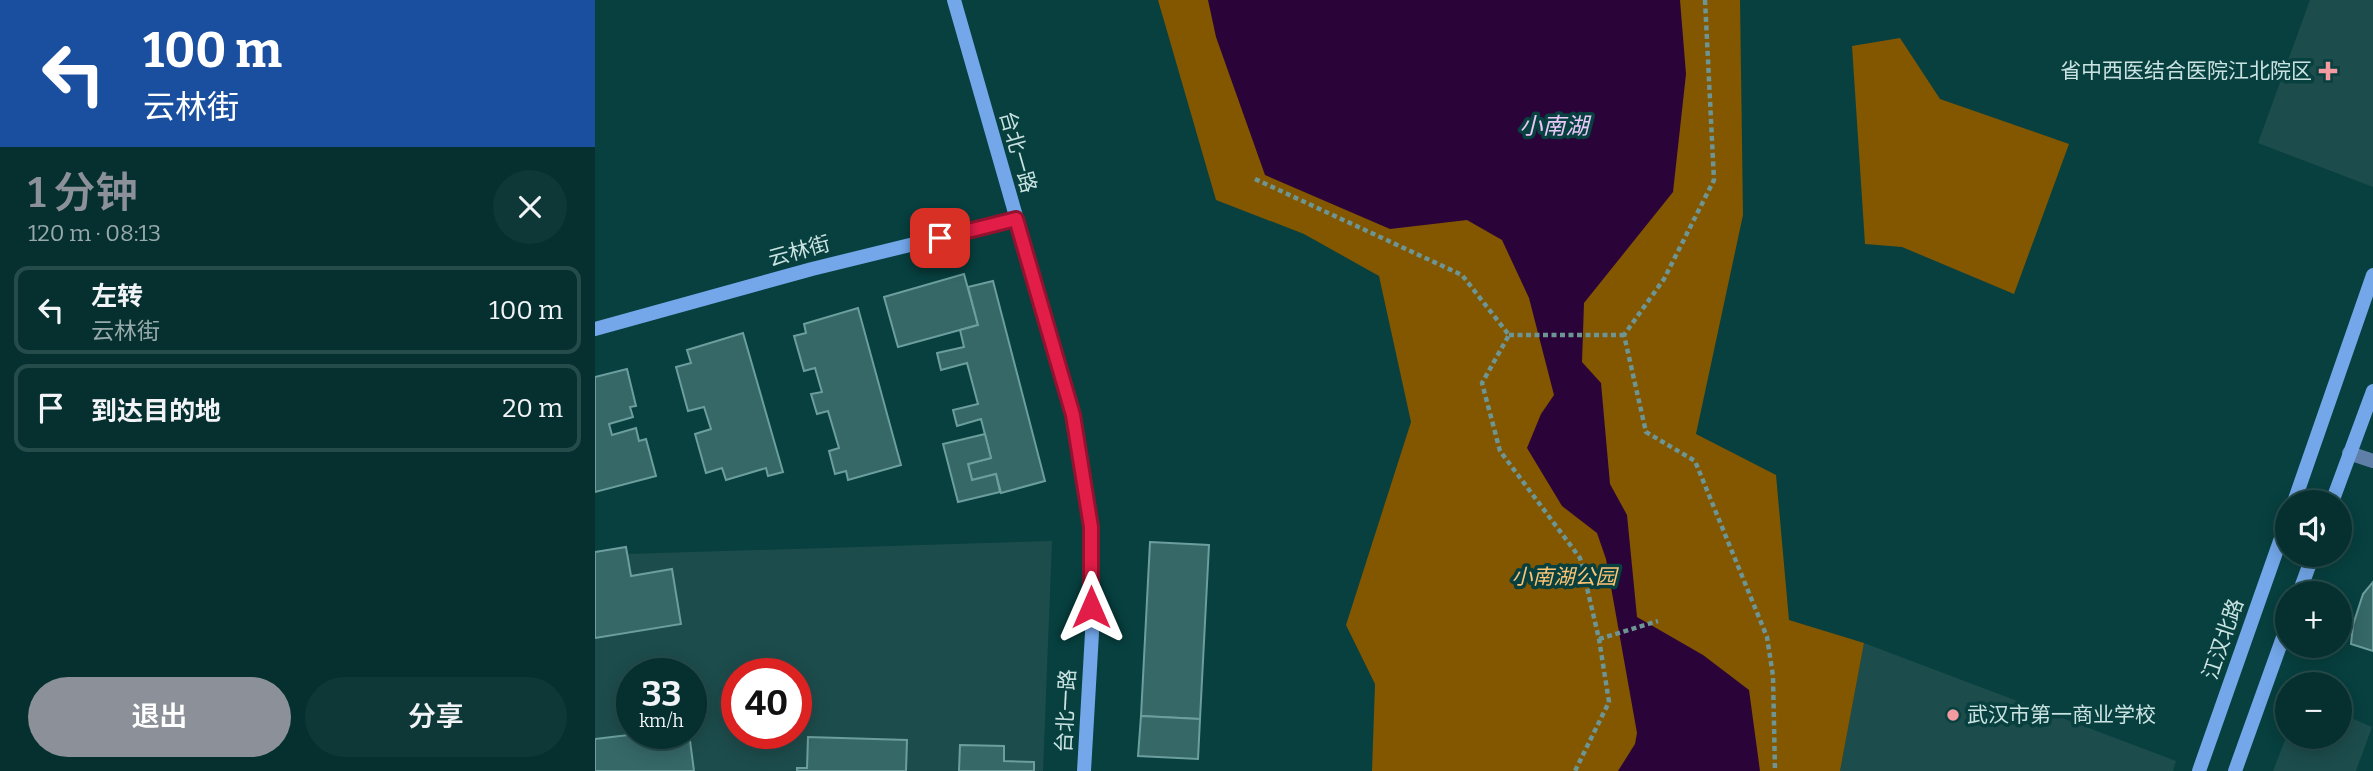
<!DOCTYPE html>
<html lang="zh">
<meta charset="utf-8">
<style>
:root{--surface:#05302f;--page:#0e3837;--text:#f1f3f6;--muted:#97a9aa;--line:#264b4b;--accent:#8c9099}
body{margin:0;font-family:Bitter,"Noto Sans SC",serif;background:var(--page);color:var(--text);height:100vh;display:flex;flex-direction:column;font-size:26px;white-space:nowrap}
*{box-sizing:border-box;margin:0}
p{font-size:23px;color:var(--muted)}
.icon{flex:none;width:38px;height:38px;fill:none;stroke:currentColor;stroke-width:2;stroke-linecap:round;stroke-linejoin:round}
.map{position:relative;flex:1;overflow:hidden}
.drawer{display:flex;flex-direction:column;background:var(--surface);width:595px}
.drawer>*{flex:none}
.banner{background:#1a4fa0;color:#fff;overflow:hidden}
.controls{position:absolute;left:1680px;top:490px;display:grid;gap:14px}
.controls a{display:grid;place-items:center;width:77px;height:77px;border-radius:50%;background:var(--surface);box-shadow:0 4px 18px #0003,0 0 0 2px var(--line);font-size:35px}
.speed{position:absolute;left:21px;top:658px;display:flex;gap:14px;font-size:35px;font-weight:700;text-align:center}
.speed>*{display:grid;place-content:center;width:91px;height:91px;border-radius:50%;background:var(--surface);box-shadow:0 4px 18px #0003,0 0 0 2px var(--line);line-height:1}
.speed small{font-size:18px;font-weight:400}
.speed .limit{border:10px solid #d22;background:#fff;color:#111}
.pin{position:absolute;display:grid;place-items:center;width:60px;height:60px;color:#fff;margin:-30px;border-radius:14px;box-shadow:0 4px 10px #0006}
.me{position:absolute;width:77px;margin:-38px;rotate:0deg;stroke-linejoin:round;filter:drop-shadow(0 0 5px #0008)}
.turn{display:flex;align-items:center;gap:24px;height:147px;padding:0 28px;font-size:32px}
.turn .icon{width:91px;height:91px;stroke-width:2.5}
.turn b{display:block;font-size:49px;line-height:60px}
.round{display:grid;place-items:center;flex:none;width:74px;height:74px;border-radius:37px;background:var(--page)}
.headline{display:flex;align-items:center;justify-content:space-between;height:119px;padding:0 28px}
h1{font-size:42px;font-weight:600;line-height:52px;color:var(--accent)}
.button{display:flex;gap:14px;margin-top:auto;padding:14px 28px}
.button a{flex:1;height:80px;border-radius:42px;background:var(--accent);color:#fff;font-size:28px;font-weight:600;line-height:80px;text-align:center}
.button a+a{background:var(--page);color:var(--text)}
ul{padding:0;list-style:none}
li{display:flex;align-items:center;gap:21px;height:88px;margin:0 14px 10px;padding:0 14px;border:4px solid var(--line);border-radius:14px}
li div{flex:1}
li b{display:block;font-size:26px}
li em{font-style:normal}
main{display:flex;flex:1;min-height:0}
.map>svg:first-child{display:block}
.built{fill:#1d4c4c;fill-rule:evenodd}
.green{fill:#835600}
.water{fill:#2a0438}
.building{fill:#366868;stroke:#6c9e9e;stroke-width:2}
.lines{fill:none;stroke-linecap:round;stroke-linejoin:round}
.path{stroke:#6c9594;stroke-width:4.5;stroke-dasharray:5 3.5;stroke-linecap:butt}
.street{stroke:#5f7fa9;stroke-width:14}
.secondary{stroke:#73a7e9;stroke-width:14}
.route-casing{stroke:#92132f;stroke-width:18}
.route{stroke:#e11d48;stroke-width:12}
.poi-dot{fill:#f49aa1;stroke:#07403f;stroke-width:2.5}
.labels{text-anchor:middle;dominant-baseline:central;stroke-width:7;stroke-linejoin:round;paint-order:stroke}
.poi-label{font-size:21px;fill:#cae3e2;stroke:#07403f;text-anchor:end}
.street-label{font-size:21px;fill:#cae3e2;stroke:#07403f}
.park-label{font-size:21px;font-style:italic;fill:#fbc374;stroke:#07403f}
.water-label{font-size:23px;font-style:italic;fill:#eac8fa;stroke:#07403f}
</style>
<main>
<section class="drawer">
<div class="banner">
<div class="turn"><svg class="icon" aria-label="left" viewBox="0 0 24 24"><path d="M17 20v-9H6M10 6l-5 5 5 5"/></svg><div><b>100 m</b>云林街</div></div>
</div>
<div class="headline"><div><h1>1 分钟</h1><p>120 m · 08:13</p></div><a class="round"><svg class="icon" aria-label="close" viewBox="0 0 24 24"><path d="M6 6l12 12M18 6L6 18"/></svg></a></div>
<ul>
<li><svg class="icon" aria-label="left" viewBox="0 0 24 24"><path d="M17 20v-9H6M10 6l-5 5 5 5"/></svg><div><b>左转</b><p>云林街</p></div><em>100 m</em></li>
<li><svg class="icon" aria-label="arrive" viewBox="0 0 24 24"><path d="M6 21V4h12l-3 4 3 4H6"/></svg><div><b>到达目的地</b></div><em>20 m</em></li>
</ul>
<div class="button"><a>退出</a><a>分享</a></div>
</section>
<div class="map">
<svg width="1778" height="771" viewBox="0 0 1778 771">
<rect width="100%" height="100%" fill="#07403f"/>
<g class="built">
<polygon points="1715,0 1778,0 1778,187 1663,143"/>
<path d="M 457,541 L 448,771 L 0,771 L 0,555 ZM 37,674 L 96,674 L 96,733 L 37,733 ZM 142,674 L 201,674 L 201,733 L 142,733 Z"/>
<polygon points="1269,643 1581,761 1578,771 1245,771"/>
<polygon points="1745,713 1777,727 1761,771 1678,771 1692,735 1745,737"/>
</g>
<g class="green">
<polygon points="563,0 1145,0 1148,215 1101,434 1181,475 1194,620 1269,643 1245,771 777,771 780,684 751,625 816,422 784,276 709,234 621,200"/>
<polygon points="1305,38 1345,99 1474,144 1419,294 1307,247 1270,244 1257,46"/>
</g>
<polygon class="water" points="613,0 1085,0 1091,74 1078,192 989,303 987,362 1006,383 1015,484 1032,515 1042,617 1108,655 1154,690 1165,771 1023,771 1040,744 1042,733 1011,559 1002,533 967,506 932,448 946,414 959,395 934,298 907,240 872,220 795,229 670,175 621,37"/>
<g class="building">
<polygon points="369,274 383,325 303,347 289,297"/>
<polygon points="398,281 450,481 406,493 401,474 377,480 373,464 396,458 386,419 362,426 358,410 383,404 372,363 346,370 342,353 369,347 365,330 383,325 373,287"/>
<polygon points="263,308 306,465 253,480 251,471 240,474 234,451 244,448 233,411 222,414 216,394 227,392 220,368 209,371 199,336 211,333 209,324"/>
<polygon points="148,333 188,472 173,476 171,468 131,480 127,468 111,473 100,434 116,429 109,407 93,411 81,367 96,363 92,350"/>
<polygon points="32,369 41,406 35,407 38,417 14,424 17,435 41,428 44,441 51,439 61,476 0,492 0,377"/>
<polygon points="390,434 396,458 373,464 377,480 401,474 405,492 363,502 348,444"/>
<polygon points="555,542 614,545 605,719 546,716"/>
<polygon points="31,547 36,576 77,569 86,624 0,638 0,552"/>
<polygon points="1778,582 1778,651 1756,644 1758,625 1768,594"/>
<polygon points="546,716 605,719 603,759 543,756"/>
<polygon points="50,733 94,733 99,771 0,771 0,739"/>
<polygon points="213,737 312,740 311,771 202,771 202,768 212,768"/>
<polygon points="365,745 409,746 409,761 439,762 439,771 364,771"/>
</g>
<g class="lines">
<g class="path">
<polyline points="1110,0 1119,180 1069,279 1029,335 1051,432 1100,461 1172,637 1178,676 1180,771"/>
<polyline points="660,179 867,275 914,335 887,383 905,451 985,558 1004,639 1014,702 980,771"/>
<polyline points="914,335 1029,335"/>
<polyline points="1004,639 1063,621"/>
</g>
<polyline class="street" points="1754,453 1778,461"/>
<g class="secondary">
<polyline points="359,0 478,415 496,527 497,633 489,771"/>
<polyline points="0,329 217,269 421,219"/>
<polyline points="1699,502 1778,275"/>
<polyline points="1737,502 1778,391"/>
<polyline points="1704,593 1718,555"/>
<polyline points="1604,771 1692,521"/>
<polyline points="1640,771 1692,626"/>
</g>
</g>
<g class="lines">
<defs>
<polyline id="route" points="345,238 421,219 478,415 496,527 496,607"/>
</defs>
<use href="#route" class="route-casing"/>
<use href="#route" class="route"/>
</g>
<g class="poi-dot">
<path d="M1729.5 60.5h7v7h7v7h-7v7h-7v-7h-7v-7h7z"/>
<circle cx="1358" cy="715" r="7"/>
</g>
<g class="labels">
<g class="poi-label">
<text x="1717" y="71">省中西医结合医院江北院区</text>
<text x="1372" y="715" text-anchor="start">武汉市第一商业学校</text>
</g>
<g class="street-label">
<text transform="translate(423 152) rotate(74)">台北一路</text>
<text transform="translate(204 251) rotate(-15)">云林街</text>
<text transform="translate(1628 639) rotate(-71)">江汉北路</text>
<text transform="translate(471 711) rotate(-87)">台北一路</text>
</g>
<g class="park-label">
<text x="969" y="577">小南湖公园</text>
</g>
<g class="water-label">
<text x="959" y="126">小南湖</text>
</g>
</g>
</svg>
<div class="controls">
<a><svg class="icon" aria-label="sound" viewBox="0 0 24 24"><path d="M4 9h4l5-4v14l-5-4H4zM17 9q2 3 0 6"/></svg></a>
<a>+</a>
<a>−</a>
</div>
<div class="speed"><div>33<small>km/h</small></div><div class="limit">40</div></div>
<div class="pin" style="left:345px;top:238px;background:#d93025"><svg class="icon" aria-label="arrive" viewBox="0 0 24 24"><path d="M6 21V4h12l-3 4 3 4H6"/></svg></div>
<svg class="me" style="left:496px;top:607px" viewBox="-20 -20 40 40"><path d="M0-17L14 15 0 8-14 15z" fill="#e11d48" stroke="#fff" stroke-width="4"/></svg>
</div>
</main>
